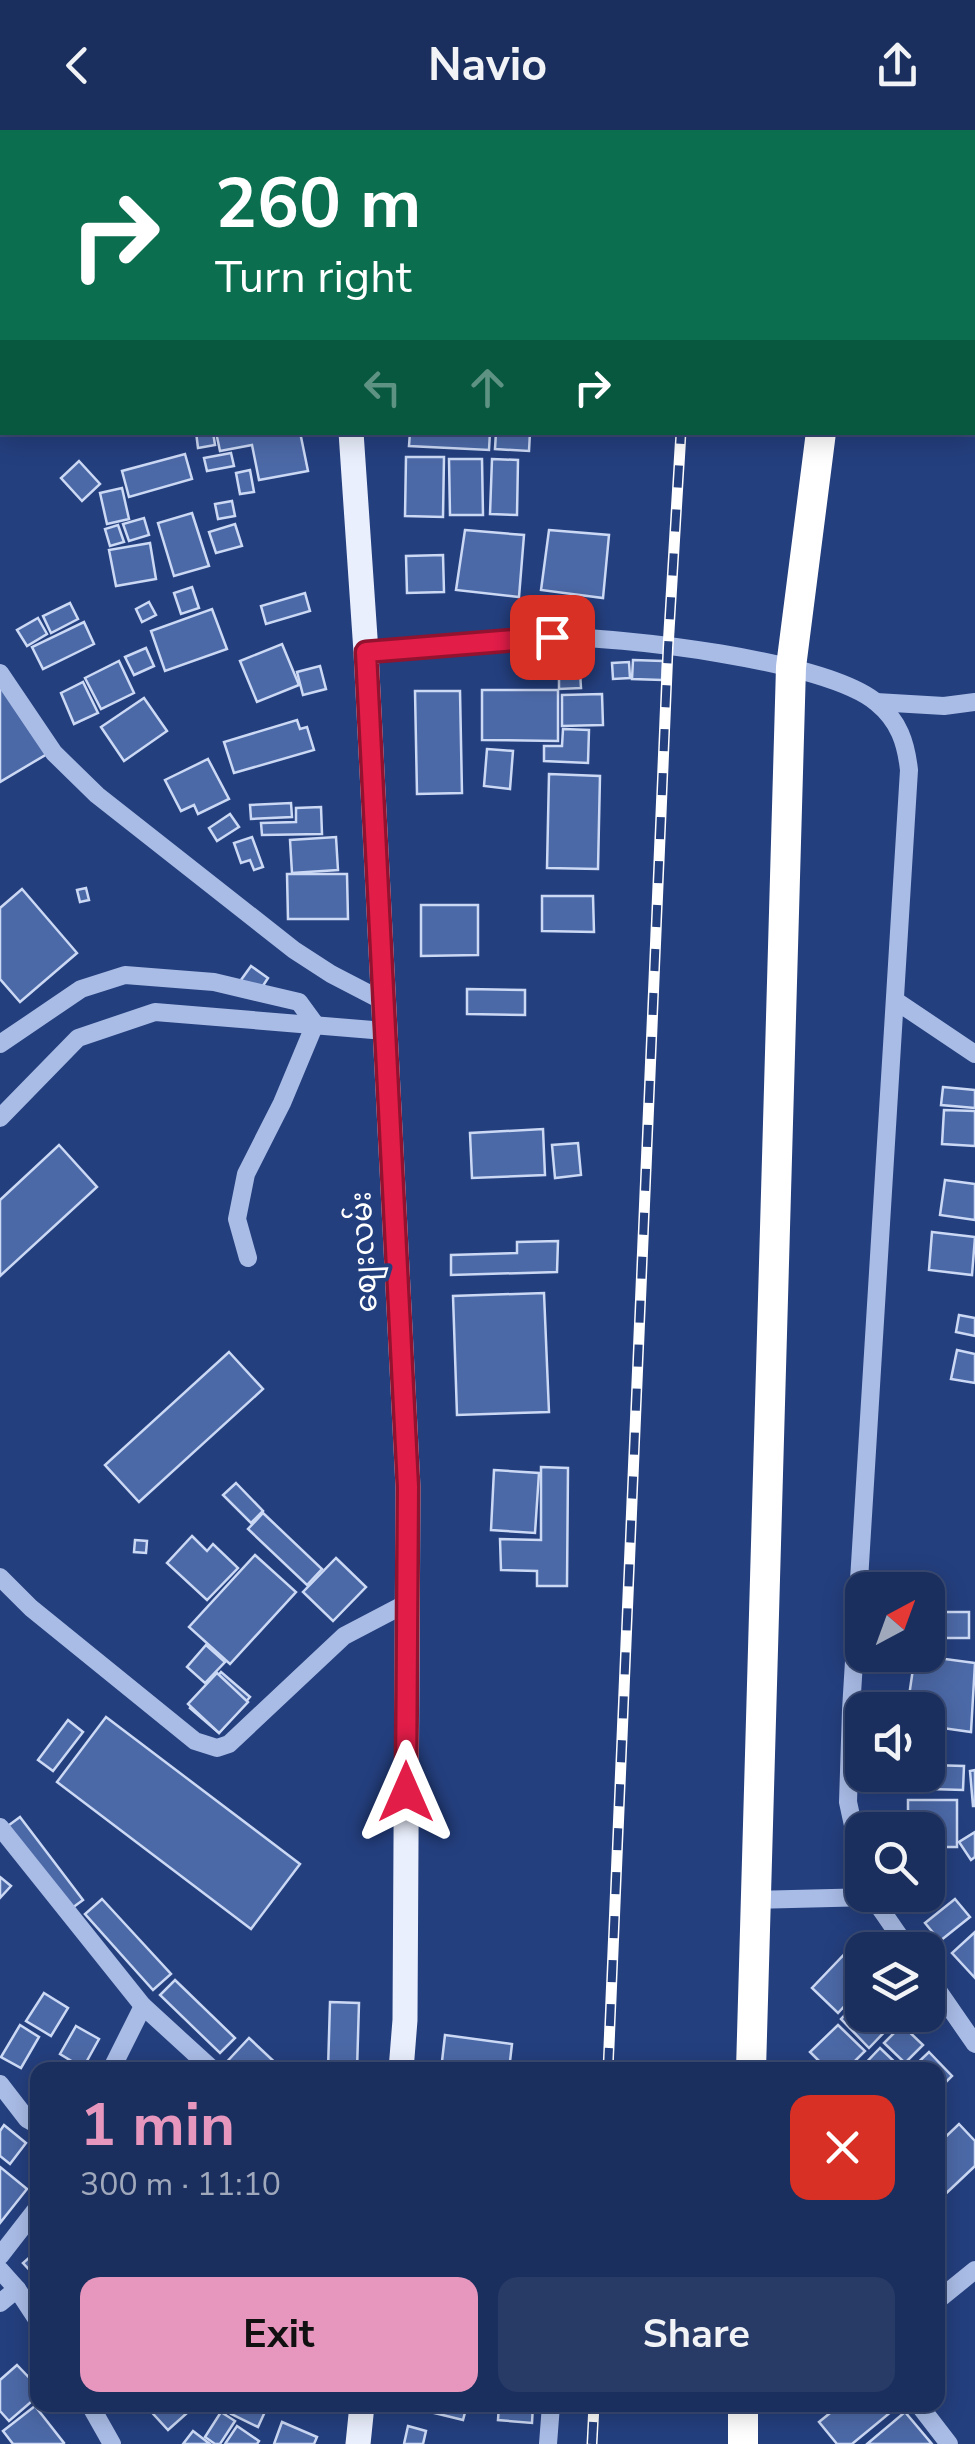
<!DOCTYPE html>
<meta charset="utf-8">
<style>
:root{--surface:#1b2f5e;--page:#283b67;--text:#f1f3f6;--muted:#a0a9bc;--line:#394a73;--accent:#e797bd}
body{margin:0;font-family:"Nunito Sans","Noto Sans Myanmar",sans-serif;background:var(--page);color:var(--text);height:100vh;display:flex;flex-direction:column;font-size:38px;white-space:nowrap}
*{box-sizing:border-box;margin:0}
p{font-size:32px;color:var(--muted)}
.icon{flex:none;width:55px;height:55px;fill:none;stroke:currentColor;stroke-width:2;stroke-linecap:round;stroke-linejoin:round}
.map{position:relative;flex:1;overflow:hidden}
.details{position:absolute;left:30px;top:1932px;width:915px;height:350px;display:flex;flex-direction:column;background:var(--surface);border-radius:20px;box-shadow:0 5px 25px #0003,0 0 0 2px var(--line)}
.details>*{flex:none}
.top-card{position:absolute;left:0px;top:0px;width:975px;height:305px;box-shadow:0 5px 25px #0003,0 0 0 2px var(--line);background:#0b6e4f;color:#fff;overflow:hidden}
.needle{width:65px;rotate:41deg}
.controls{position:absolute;left:845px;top:1442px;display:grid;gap:20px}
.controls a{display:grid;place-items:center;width:100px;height:100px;border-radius:20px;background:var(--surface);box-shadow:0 5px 25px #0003,0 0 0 2px var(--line);font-size:50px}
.pin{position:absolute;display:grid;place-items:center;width:85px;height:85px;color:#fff;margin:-42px;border-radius:20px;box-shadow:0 5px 15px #0006}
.me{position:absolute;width:110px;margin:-55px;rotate:0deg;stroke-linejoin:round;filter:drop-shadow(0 0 8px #0008)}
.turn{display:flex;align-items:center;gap:35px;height:210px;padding:0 50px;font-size:45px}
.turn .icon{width:130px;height:130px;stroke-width:2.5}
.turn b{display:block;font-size:70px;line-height:85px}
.lanes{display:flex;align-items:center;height:95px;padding:0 50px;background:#0003;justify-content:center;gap:50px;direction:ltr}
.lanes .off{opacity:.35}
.round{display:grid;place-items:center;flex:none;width:105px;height:105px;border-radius:20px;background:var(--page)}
.overview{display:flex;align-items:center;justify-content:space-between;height:170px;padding:0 50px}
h1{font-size:60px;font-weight:700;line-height:75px;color:var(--accent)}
.action{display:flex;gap:20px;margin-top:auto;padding:20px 50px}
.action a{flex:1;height:115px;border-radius:20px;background:var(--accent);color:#111;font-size:40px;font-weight:700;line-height:115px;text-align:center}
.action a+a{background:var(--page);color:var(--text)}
header{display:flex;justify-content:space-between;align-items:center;height:130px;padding:0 50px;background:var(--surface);font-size:45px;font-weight:700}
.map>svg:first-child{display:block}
.building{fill:#4c69a7;stroke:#ccd9f5;stroke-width:2.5}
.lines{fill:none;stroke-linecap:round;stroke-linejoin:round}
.minor{stroke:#a9bce6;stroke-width:18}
.major{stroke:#eaeffd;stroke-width:25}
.highway{stroke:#fff;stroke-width:30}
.rail-casing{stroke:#fff;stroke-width:11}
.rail{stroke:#243f7e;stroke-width:8;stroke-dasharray:22;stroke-linecap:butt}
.route-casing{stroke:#92132f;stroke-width:25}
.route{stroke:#e11d48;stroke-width:18}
.labels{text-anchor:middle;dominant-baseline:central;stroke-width:8;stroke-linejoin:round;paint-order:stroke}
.street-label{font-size:30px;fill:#fff;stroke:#243f7e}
</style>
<header><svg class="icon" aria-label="back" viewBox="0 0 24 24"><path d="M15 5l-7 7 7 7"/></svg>Navio<svg class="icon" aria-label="share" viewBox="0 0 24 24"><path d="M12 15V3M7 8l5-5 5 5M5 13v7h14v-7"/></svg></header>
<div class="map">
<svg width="975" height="2314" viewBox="0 0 975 2314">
<rect width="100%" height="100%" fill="#243f7e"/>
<g class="building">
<polygon points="196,302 213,302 215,315 198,318"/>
<polygon points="216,302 300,302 308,341 259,350 252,315 220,321"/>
<polygon points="410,302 490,302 489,320 409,316"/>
<polygon points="496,302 530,302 529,321 495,319"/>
<polygon points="231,323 234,336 207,341 204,328"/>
<polygon points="185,324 192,349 129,367 122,341"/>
<polygon points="406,327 444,327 443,387 405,386"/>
<polygon points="449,329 482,329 483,385 450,385"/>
<polygon points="492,329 518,330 517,385 490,384"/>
<polygon points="79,331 100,354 82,371 61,348"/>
<polygon points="250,340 254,362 240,364 236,343"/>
<polygon points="122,358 129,389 107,394 100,363"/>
<polygon points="232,371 235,386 218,389 215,374"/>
<polygon points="192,383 209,436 174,446 158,393"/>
<polygon points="144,388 149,405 129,411 123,394"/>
<polygon points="235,394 242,416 216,423 209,402"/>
<polygon points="118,395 124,412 110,416 105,399"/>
<polygon points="465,400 524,405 519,467 456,460"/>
<polygon points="549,400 609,405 603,468 541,460"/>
<polygon points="150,413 156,449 116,456 109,420"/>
<polygon points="443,425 444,462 407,463 406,426"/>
<polygon points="192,457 199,478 181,484 174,463"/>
<polygon points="305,463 310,481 266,494 261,476"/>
<polygon points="149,472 156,485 142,492 136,479"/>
<polygon points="70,473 78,489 51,503 43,486"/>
<polygon points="212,479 227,519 165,541 151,501"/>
<polygon points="38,488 47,504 27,516 17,500"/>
<polygon points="84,492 94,514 43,539 32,517"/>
<polygon points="282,514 299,555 257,572 240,531"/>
<polygon points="146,518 154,536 134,545 125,527"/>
<polygon points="633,530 663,531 662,550 632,549"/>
<polygon points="119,531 134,563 101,579 85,548"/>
<polygon points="629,532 630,548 613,549 612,533"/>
<polygon points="320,536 326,559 303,565 297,542"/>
<polygon points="580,542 581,558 559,559 559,543"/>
<polygon points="83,552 98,583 74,594 61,563"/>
<polygon points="0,553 47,624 0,652"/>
<polygon points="482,560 558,560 558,611 482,610"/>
<polygon points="415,561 460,561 462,663 417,664"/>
<polygon points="602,564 603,595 562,596 562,565"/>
<polygon points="144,568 167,601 124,631 101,597"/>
<polygon points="297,590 300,599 307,597 314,620 234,643 224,612"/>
<polygon points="563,599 589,600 588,633 544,631 544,616 562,616"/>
<polygon points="487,619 513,621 510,659 484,656"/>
<polygon points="208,629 229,669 198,684 194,675 181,681 165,650"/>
<polygon points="549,644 600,646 598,739 547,738"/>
<polygon points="291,673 292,687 251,689 250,675"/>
<polygon points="321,677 322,704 262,705 261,693 296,692 296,678"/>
<polygon points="230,684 239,697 217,711 209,698"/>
<polygon points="252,707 263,737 254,740 250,730 241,733 234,713"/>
<polygon points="336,707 338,740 292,743 290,710"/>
<polygon points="287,744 347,744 348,789 288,789"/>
<polygon points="86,758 89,770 80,772 77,760"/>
<polygon points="22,759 77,823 20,872 0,849 0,778"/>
<polygon points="542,766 593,766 594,802 542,801"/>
<polygon points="421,775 478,775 478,825 421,826"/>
<polygon points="251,836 268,848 259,862 241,850"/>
<polygon points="467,859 525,860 525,885 467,884"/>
<polygon points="943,957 975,960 975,978 941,975"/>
<polygon points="944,980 975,981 975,1016 942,1014"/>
<polygon points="543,999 545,1045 472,1048 470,1003"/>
<polygon points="578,1013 581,1045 555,1048 552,1015"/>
<polygon points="59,1015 97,1057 0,1146 0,1070"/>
<polygon points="945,1050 975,1054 975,1090 940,1085"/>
<polygon points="932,1102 975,1107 972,1145 929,1140"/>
<polygon points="558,1111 557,1142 451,1145 451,1125 517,1123 517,1112"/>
<polygon points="544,1163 549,1282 457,1285 453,1166"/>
<polygon points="959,1185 975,1188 975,1206 956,1202"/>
<polygon points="957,1220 975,1224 975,1253 951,1249"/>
<polygon points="229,1222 263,1259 139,1372 105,1335"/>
<polygon points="541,1337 568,1338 567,1456 537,1456 537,1441 501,1440 500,1409 541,1410"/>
<polygon points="494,1340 539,1343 535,1403 491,1400"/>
<polygon points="236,1353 263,1381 251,1393 223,1365"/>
<polygon points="263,1383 322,1439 307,1455 248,1399"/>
<polygon points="192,1406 207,1421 213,1414 238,1438 207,1470 167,1433"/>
<polygon points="135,1410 147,1411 146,1423 134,1422"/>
<polygon points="255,1425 296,1462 230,1534 189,1497"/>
<polygon points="336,1428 366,1457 333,1491 303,1462"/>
<rect x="928" y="1482" width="41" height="26"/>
<polygon points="206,1515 225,1532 205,1553 187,1537"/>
<polygon points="915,1525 975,1533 971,1602 928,1596 928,1580 907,1580"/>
<polygon points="221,1542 250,1567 219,1603 190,1578"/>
<polygon points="217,1543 248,1572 219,1603 188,1574"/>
<polygon points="106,1587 300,1734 251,1799 57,1652"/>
<polygon points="68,1590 83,1602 53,1641 38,1630"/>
<polygon points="930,1635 964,1636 963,1660 930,1659"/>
<polygon points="975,1640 975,1676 973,1676 970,1641"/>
<polygon points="908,1670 957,1670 957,1717 928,1717 928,1700 908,1700"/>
<polygon points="20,1687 83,1770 68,1781 5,1698"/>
<polygon points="975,1702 975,1727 971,1730 959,1712"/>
<polygon points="0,1747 11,1756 0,1768"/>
<polygon points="102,1769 171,1844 153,1860 85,1784"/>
<polygon points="955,1769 970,1787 940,1811 925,1793"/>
<polygon points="975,1802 975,1848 952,1823"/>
<polygon points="856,1812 864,1820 862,1857 838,1883 812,1858"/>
<polygon points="175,1850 235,1908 220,1923 160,1865"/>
<polygon points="44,1863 68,1878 51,1906 26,1891"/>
<polygon points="862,1867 862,1885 891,1885 896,1890 869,1918 841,1889"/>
<polygon points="330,1872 359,1873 357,1940 328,1940"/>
<polygon points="20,1895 39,1907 21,1938 1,1927"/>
<polygon points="838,1895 865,1921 846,1940 828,1940 810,1922"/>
<polygon points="902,1895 923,1915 905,1933 884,1913"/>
<polygon points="76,1896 99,1909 83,1938 60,1924"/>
<polygon points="445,1905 512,1914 509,1940 441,1940"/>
<polygon points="249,1908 283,1940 221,1938"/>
<polygon points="880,1918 900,1937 897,1940 859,1940"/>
<polygon points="929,1922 952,1946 938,1960 938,1940 910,1940"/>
<polygon points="959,1994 975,2011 975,2036 938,2071 938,2014"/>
<polygon points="4,1995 26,2013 10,2034 0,2026 0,2001"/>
<polygon points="0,2037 27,2059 0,2093"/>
<polygon points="38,2120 38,2149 23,2133"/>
<polygon points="17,2235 38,2257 38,2266 9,2291 0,2281 0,2250"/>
<polygon points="145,2275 196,2275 168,2300"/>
<polygon points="235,2275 268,2275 258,2297 231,2284"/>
<polygon points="415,2275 467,2275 463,2290 414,2278"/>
<polygon points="499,2275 533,2275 532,2293 498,2290"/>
<polygon points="840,2275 896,2275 897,2277 852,2314 837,2314 819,2292"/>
<polygon points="35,2276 64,2313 63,2314 13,2314 3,2301"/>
<polygon points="221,2282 235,2291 220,2314 215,2314 205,2307"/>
<polygon points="905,2282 932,2314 867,2314"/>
<polygon points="282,2292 317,2307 314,2314 274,2314"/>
<polygon points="237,2296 259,2311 257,2314 225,2314"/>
<polygon points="408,2296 426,2301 423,2314 404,2314"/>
<polygon points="193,2301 210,2314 183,2314"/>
</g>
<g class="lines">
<g class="minor">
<path d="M 366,522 C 427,517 488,508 550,507 C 618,506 827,530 877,573 C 899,591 906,613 909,640 L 851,1580 L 848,1672 L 862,1737"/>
<polyline points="0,543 54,623 97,665 294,820 331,844 383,871"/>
<polyline points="876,572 944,576 975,572"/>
<polyline points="896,871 975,924"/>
<polyline points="0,914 81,859 125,845 214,852 299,872 315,894 282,973 246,1044 237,1089 248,1128"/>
<polyline points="0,988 78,908 155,882 385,901"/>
<polyline points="0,1447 31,1478 195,1611 217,1618 229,1614 344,1506 407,1473"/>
<polyline points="0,1697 143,1876 213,1940"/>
<polyline points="871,1765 909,1820"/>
<polyline points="756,1770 872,1767"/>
<polyline points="928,1846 975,1914"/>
<polyline points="111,1940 143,1876"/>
<polyline points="0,1954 27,1989 38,1995"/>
<polyline points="0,2126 38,2077"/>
<polyline points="0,2140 17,2159 38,2191"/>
<polyline points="938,2170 975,2140"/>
<polyline points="0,2173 17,2159"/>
<polyline points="90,2275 112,2314"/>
<polyline points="919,2275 949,2314"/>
<polyline points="548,2314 551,2275"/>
</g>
<g class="major">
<polyline points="331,0 332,2"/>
<polyline points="351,302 366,522 408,1357 405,1890 401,1940"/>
<polyline points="358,2314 362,2275"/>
</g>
<g class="highway">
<polyline points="865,2 866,0"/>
<polyline points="751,1940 791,537 821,302"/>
<polyline points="743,2314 743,2275"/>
</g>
<defs>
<g id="rail">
<polyline points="732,2 733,0"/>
<polyline points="608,1940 668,518 681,302"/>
<polyline points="592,2314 594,2275"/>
</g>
</defs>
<use href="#rail" class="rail-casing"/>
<use href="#rail" class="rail"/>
</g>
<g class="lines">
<defs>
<polyline id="route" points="406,1662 408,1357 366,522 552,507"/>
</defs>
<use href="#route" class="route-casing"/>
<use href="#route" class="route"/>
</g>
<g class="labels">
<g class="street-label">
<text transform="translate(364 1122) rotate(-93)">စျေးလမ်း</text>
</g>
</g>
</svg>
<div class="controls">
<a><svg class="needle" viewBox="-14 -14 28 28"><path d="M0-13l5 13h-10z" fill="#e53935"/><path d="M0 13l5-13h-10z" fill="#a0a9bc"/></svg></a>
<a><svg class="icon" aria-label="sound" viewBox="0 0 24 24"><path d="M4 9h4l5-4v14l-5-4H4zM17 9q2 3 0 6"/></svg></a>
<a><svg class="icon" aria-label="search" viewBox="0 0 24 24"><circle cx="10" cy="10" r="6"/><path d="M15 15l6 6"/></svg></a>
<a><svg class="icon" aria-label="layers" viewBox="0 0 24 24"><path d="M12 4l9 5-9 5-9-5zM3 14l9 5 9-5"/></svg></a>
</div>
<div class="pin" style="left:552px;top:507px;background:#d93025"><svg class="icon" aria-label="arrive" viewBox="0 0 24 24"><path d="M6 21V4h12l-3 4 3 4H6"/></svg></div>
<svg class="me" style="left:406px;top:1662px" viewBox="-20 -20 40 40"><path d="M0-17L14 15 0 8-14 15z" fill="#e11d48" stroke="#fff" stroke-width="4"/></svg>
<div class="top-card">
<div class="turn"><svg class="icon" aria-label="right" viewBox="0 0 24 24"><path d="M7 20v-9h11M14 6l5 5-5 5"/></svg><div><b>260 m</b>Turn right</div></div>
<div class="lanes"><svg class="icon off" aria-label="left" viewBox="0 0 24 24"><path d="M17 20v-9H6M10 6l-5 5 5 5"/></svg><svg class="icon off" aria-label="ahead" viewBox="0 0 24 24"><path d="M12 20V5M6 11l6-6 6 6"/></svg><svg class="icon" aria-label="right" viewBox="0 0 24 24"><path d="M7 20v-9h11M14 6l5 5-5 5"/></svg></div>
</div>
<section class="details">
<div class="overview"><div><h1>1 min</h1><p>300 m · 11:10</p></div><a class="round" style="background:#d93025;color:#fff"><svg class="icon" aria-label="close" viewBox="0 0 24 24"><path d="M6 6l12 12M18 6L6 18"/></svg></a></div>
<div class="action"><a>Exit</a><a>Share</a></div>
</section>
</div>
